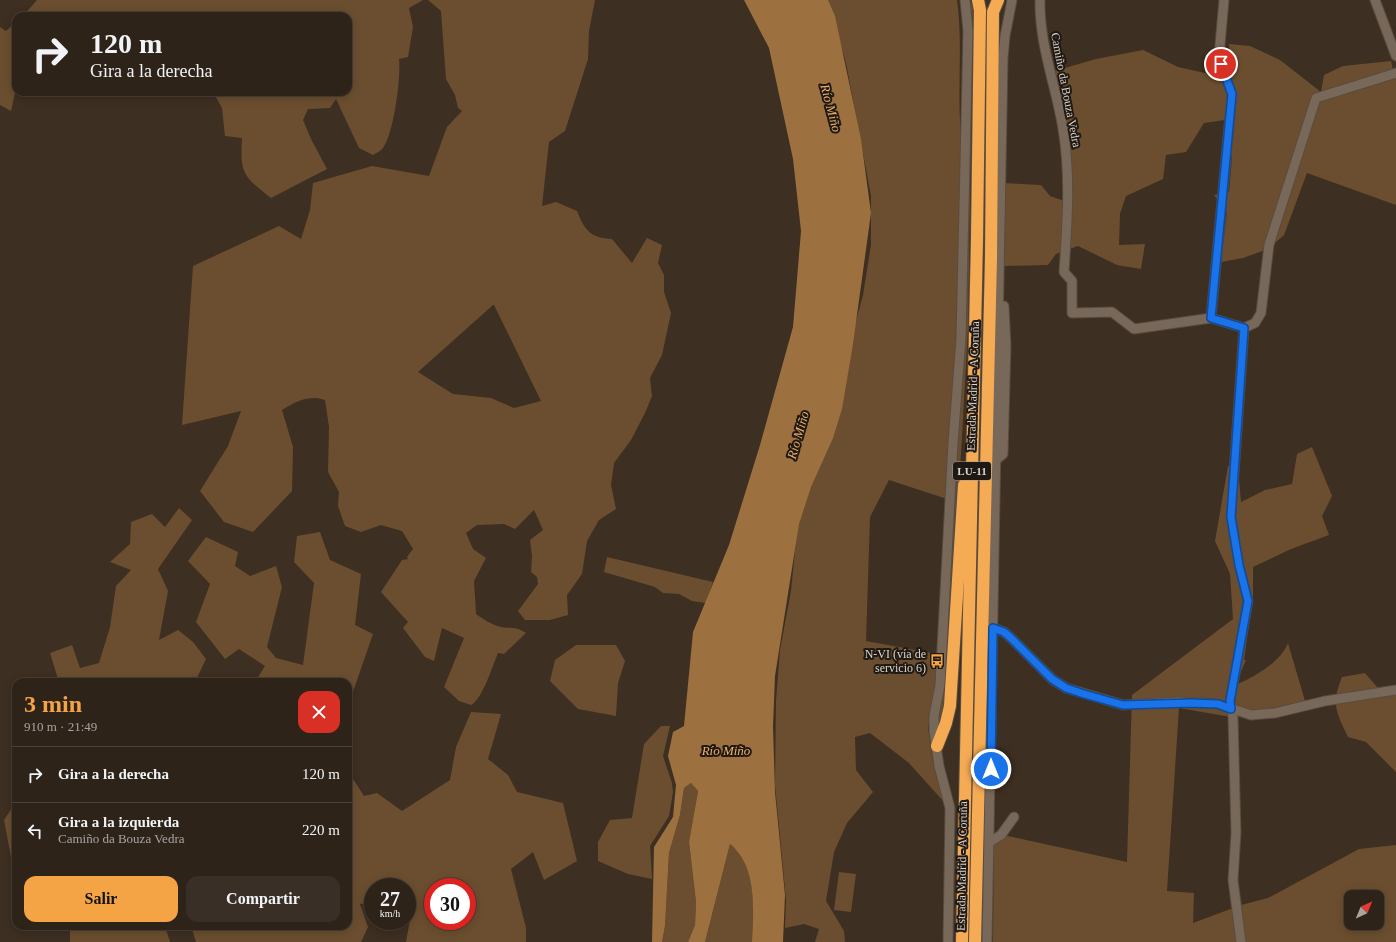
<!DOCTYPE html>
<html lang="es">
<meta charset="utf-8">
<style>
:root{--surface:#2e2319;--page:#3a2f26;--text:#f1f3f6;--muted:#a7a4a2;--line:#494038;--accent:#f4a444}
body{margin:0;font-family:Georgia,serif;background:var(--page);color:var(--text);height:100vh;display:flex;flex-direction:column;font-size:15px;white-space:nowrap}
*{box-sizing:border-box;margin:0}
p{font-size:13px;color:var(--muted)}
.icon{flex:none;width:22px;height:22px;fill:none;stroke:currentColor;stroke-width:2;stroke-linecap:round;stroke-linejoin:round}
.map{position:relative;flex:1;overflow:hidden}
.details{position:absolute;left:12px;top:678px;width:340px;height:252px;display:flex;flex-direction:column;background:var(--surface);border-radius:12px;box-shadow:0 2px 10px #0003,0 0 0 1px var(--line)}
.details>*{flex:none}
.top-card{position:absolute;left:12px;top:12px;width:340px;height:84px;border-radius:12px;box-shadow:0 2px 10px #0003,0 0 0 1px var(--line);background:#2e2319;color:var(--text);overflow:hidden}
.needle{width:26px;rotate:44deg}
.controls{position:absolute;left:1344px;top:890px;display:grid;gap:8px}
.controls a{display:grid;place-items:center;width:40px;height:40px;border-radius:8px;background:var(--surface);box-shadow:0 2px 10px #0003,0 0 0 1px var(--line);font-size:20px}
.speed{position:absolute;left:364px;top:878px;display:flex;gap:8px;font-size:20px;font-weight:700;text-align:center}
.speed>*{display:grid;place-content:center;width:52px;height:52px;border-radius:50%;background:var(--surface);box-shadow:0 2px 10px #0003,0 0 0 1px var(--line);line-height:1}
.speed small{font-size:10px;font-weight:400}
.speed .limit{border:6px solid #d22;background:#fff;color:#111}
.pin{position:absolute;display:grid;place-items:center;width:34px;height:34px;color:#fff;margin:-17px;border:2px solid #fff;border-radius:50%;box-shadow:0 1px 4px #0007}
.me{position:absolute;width:44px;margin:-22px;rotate:0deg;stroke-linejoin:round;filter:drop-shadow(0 0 3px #0008)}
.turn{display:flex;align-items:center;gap:14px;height:84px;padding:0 12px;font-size:18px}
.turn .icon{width:52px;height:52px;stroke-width:2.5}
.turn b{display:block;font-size:28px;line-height:34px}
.round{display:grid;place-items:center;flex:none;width:42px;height:42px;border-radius:12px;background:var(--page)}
.headline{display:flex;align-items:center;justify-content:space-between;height:68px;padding:0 12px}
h1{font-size:24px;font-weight:600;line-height:30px;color:var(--accent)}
.button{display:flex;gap:8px;margin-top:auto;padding:8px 12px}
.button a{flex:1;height:46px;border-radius:12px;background:var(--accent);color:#111;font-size:16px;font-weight:600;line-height:46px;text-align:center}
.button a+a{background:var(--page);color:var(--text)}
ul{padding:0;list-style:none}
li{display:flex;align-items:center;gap:12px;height:56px;padding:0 12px;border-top:1px solid var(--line)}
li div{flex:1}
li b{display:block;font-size:15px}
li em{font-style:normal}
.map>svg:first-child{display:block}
.green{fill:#6b4e2f;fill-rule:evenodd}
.water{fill:#9d7040}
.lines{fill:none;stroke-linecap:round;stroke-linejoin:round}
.street-casing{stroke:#584c40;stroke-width:11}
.highway-casing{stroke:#584c40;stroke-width:14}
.street{stroke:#786859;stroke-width:9}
.highway{stroke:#f5aa54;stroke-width:12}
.route-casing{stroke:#114b97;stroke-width:10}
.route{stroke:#1a73e8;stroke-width:7}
.labels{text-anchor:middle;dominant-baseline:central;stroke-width:4;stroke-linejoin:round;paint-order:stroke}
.shield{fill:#1f1913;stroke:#a59d94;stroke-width:1}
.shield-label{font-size:11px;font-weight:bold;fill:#ded5cc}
.street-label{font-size:12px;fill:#ded5cc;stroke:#1f1913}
.poi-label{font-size:12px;fill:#ded5cc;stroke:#1f1913;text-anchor:end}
.water-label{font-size:13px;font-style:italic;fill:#f1b06a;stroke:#1f1913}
</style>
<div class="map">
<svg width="1396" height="942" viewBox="0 0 1396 942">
<rect width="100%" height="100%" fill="#3d2f21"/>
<g class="green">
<path d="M 37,0 L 423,0 L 409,8 L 413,27 L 408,57 L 399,59 C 401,77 394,133 383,148 C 381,151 376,153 373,155 L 359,148 L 336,99 L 330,108 L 308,109 L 303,120 L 311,139 L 327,169 L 271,198 C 243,176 240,174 242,138 L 225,136 L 222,108 L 213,92 L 348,92 L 348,16 L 23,16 Z"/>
<path d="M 428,0 L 595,0 L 589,31 L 588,59 L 565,131 L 549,142 L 542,206 L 556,202 L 577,211 C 585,231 591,238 612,239 L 632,263 L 647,238 L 662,245 L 658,263 L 664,275 L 664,292 L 671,313 L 662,355 L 650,378 L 652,396 L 645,413 L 631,440 L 614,463 L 611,485 L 616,509 L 599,520 L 587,541 L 582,574 L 567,595 L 568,615 L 550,620 L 525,620 L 518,611 L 538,584 L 537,577 L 531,572 L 532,556 L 530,540 L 543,530 L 534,510 L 515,529 L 504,524 L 477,525 L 466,533 L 473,549 L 486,558 L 474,581 L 476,614 C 483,619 492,625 501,627 C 512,629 515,626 526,633 L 504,654 L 498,653 C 493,665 482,700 471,705 L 459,701 L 444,687 L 464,638 L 442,628 L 434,661 L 425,657 L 403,628 L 408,622 L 381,592 L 402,560 L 408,559 L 407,557 L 413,549 L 402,531 L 381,525 L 361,532 L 345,526 L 338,506 L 339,492 L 328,472 L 329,427 L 325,400 C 310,394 294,402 282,410 L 293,447 L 292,491 L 253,532 L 224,522 L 200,491 L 228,446 L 241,411 L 182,425 L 193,266 L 279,226 L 301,239 L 310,210 L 313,183 L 372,166 L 429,176 L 447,127 L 462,111 L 458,108 L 455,95 L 446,79 L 441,11 ZM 493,305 L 494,305 L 541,401 L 514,408 L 491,398 L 453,394 L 418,372 Z"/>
<path d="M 820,0 L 957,0 C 964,50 955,101 963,151 L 960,323 L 948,454 L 947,499 L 889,480 L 870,517 L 866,641 L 937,654 L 938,675 L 928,728 L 933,762 L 944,802 L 909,763 L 870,733 L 855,737 L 856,770 L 873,792 L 847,823 L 834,852 L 826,901 L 844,931 L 845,942 L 815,942 L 819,929 L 804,924 L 785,928 L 786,900 L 775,785 L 776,701 L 780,650 L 791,591 L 798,521 L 823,443 L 863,295 L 871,245 L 871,196 L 847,68 C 842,44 833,21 820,0 Z"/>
<polygon points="967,0 970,0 973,7 968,329 947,701 940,728 938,727 937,722 947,648 951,567"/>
<polygon points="16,22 16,88 11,111 0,105 0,27 6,31"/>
<polygon points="1229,44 1250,46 1280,60 1321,92 1324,75 1343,66 1391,61 1394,74 1396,74 1396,205 1307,173 1284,235 1268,249 1243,258 1221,262 1227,212 1214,195 1229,192 1232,157 1232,119 1204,123 1186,152 1166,155 1163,179 1126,196 1120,214 1119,245 1145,244 1141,269 1117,265 1078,246 1056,254 1048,265 1002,266 1003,183 1041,185 1050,196 1070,203 1051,72 1096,59 1143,50 1178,67 1232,79"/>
<path d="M 1312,447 L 1332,496 L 1322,516 L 1329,535 L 1291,549 L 1253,567 L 1253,594 L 1244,660 L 1246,660 L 1235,685 C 1253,678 1281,662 1288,643 L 1305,701 L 1231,717 L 1179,708 L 1167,891 L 1194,893 L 1193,923 L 1241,905 L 1268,898 L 1359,849 L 1396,845 L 1396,942 L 993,942 L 994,833 L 1127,862 L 1132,695 L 1233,619 L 1230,574 L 1215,541 L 1228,466 L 1238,467 L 1241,502 L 1265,490 L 1292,484 L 1297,454 ZM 1351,897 L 1377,897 L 1377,923 L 1351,923 Z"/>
<polygon points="179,508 192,520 158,569 168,591 159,640 178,630 193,642 206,659 195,682 59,682 50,653 72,645 80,668 99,663 110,627 116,586 131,570 110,562 130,544 131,522 152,514 165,527"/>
<polygon points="320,532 330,560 361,574 355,625 373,634 348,706 348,682 255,682 265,666 239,649 225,659 196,622 210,584 188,561 206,537 238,552 235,566 250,576 276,566 282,587 267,647 276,658 303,665 314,583 294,562 297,536"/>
<polygon points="607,557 713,582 706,603 692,601 679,594 663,593 655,587 604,572"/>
<polygon points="576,645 616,645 625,661 618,683 616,716 578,709 550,681 555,660"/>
<path d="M 1365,673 L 1377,687 L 1393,691 L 1396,694 L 1396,772 L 1366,742 L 1348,737 C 1336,712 1331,704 1342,677 Z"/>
<path d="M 471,712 L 501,714 L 488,759 L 508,775 L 517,792 L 563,803 L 577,861 L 544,880 L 533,852 L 511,869 L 526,928 L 526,942 L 406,942 L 414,897 L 407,898 L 407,887 L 373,887 L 373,902 L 360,904 L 368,927 L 361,942 L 196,942 L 191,926 L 348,926 L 348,771 L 364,796 L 377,793 L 402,811 L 450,780 L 456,747 ZM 433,887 L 467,887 L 467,921 L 433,921 Z"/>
<polygon points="661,726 670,726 663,756 672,783 673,792 669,816 650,846 652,879 628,874 598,861 598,842 610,820 632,818 644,744"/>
<polygon points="691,783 698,791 689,842 696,902 695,925 688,942 662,942 665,926 669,853 680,815 684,788"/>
<polygon points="16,802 16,920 14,920 14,873 4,820"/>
<path d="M 730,844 C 737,850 744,856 747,865 C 755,889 753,917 752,942 L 705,942 Z"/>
<polygon points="839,872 856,874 851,912 834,910"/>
<polygon points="70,926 165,926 170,942 70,942"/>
</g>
<path class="water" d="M 744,0 L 828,0 L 835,16 L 861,139 L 871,213 L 853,344 L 842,409 L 833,438 L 811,487 L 799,524 L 775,676 L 773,726 L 775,792 L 785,895 L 783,942 L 752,942 C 753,909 758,867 730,844 L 705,942 L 688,942 L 695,925 L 696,902 L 689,842 L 698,791 L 691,783 L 684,788 L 680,815 L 669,853 L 665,926 L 662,942 L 652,942 L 654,847 L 673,817 L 676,785 L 668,756 L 673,732 L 684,726 L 693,632 L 729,545 L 760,445 L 793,327 L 801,231 L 793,159 L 769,48 Z"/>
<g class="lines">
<defs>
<g id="street">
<path d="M 1040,0 C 1039,44 1056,86 1063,129 C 1071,177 1067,225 1064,272 L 1072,281 L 1072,313 L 1112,312 L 1134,329 L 1211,318 L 1244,328 L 1231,517 L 1239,565 L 1248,601 L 1230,701 L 1233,717 L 1236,833 L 1233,880 L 1241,942"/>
<polyline points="1375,0 1396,56"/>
<polyline points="1211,318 1232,95 1219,56 1224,0"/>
<polyline points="1244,328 1255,323 1261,313 1269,245 1316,98 1396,73"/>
<polyline points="997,459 1003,454 1006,346 1004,306"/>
<polyline points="993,628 1004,632 1011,638 1052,679 1066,688 1123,705 1177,702 1218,704 1251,715 1275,713 1325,701 1396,690"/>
<polyline points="990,842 1001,835 1014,817"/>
<polyline points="948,942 950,808 939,766 934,731 934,716 940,685 953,443 961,338 968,31 965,0"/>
<polyline points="987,942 1003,58 1005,36 1012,0"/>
</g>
<g id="highway">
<polyline points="937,746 946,723 950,706 964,485"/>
<polyline points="962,942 977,239 980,10 978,0"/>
<polyline points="975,942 991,258 993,12 998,0"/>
</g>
</defs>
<use href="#street" class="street-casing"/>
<use href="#highway" class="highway-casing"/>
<use href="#street" class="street"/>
<use href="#highway" class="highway"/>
</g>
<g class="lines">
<defs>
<polyline id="route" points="991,769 993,628 1004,632 1011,638 1052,679 1066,688 1084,694 1123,705 1191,703 1218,704 1231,709 1230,701 1248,601 1239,565 1231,517 1244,328 1211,318 1232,94 1221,64"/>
</defs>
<use href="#route" class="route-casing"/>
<use href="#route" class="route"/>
</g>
<defs>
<symbol id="bus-bare" viewBox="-9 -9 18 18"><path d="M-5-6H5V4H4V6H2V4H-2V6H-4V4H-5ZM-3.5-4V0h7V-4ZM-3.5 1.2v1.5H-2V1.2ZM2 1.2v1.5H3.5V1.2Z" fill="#f4a444" stroke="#1f1913" stroke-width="2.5" paint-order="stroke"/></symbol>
</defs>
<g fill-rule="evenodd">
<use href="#bus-bare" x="927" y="651" width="20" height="20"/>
</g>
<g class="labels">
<rect class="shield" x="953" y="462" width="38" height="18" rx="3"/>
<g class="shield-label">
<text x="972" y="471">LU-11</text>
</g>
<g class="street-label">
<text transform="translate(1066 90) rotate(79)">Camiño da Bouza Vedra</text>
<text transform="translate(973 386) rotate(-88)">Estrada Madrid - A Coruña</text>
<text transform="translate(962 866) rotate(-89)">Estrada Madrid - A Coruña</text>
</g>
<g class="poi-label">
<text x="926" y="654">N-VI (vía de<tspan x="926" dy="14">servicio 6)</tspan></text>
</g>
<g class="water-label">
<text transform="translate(831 108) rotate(75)">Río Miño</text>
<text transform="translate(798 435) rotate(-74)">Río Miño</text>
<text x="726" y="750">Río Miño</text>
</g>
</g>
</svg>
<div class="controls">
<a><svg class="needle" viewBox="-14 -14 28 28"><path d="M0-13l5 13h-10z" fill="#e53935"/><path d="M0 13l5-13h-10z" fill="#a7a4a2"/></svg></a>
</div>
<div class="speed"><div>27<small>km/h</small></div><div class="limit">30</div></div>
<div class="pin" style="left:1221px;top:64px;background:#d93025"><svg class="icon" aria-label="arrive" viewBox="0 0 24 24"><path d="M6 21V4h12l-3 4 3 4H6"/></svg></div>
<svg class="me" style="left:991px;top:769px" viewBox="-20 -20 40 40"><circle r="17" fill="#1a73e8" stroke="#fff" stroke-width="3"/><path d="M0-11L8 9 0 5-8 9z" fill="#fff"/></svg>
<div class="top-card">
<div class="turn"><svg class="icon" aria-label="right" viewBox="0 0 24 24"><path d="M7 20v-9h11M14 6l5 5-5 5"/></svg><div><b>120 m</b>Gira a la derecha</div></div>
</div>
<section class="details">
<div class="headline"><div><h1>3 min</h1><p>910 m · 21:49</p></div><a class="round" style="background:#d93025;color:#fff"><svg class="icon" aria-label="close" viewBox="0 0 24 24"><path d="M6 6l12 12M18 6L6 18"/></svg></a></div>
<ul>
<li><svg class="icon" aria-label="right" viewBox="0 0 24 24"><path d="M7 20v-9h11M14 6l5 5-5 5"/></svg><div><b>Gira a la derecha</b></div><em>120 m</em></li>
<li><svg class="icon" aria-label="left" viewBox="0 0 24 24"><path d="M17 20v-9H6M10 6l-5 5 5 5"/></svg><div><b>Gira a la izquierda</b><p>Camiño da Bouza Vedra</p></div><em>220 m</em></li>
</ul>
<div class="button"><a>Salir</a><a>Compartir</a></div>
</section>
</div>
